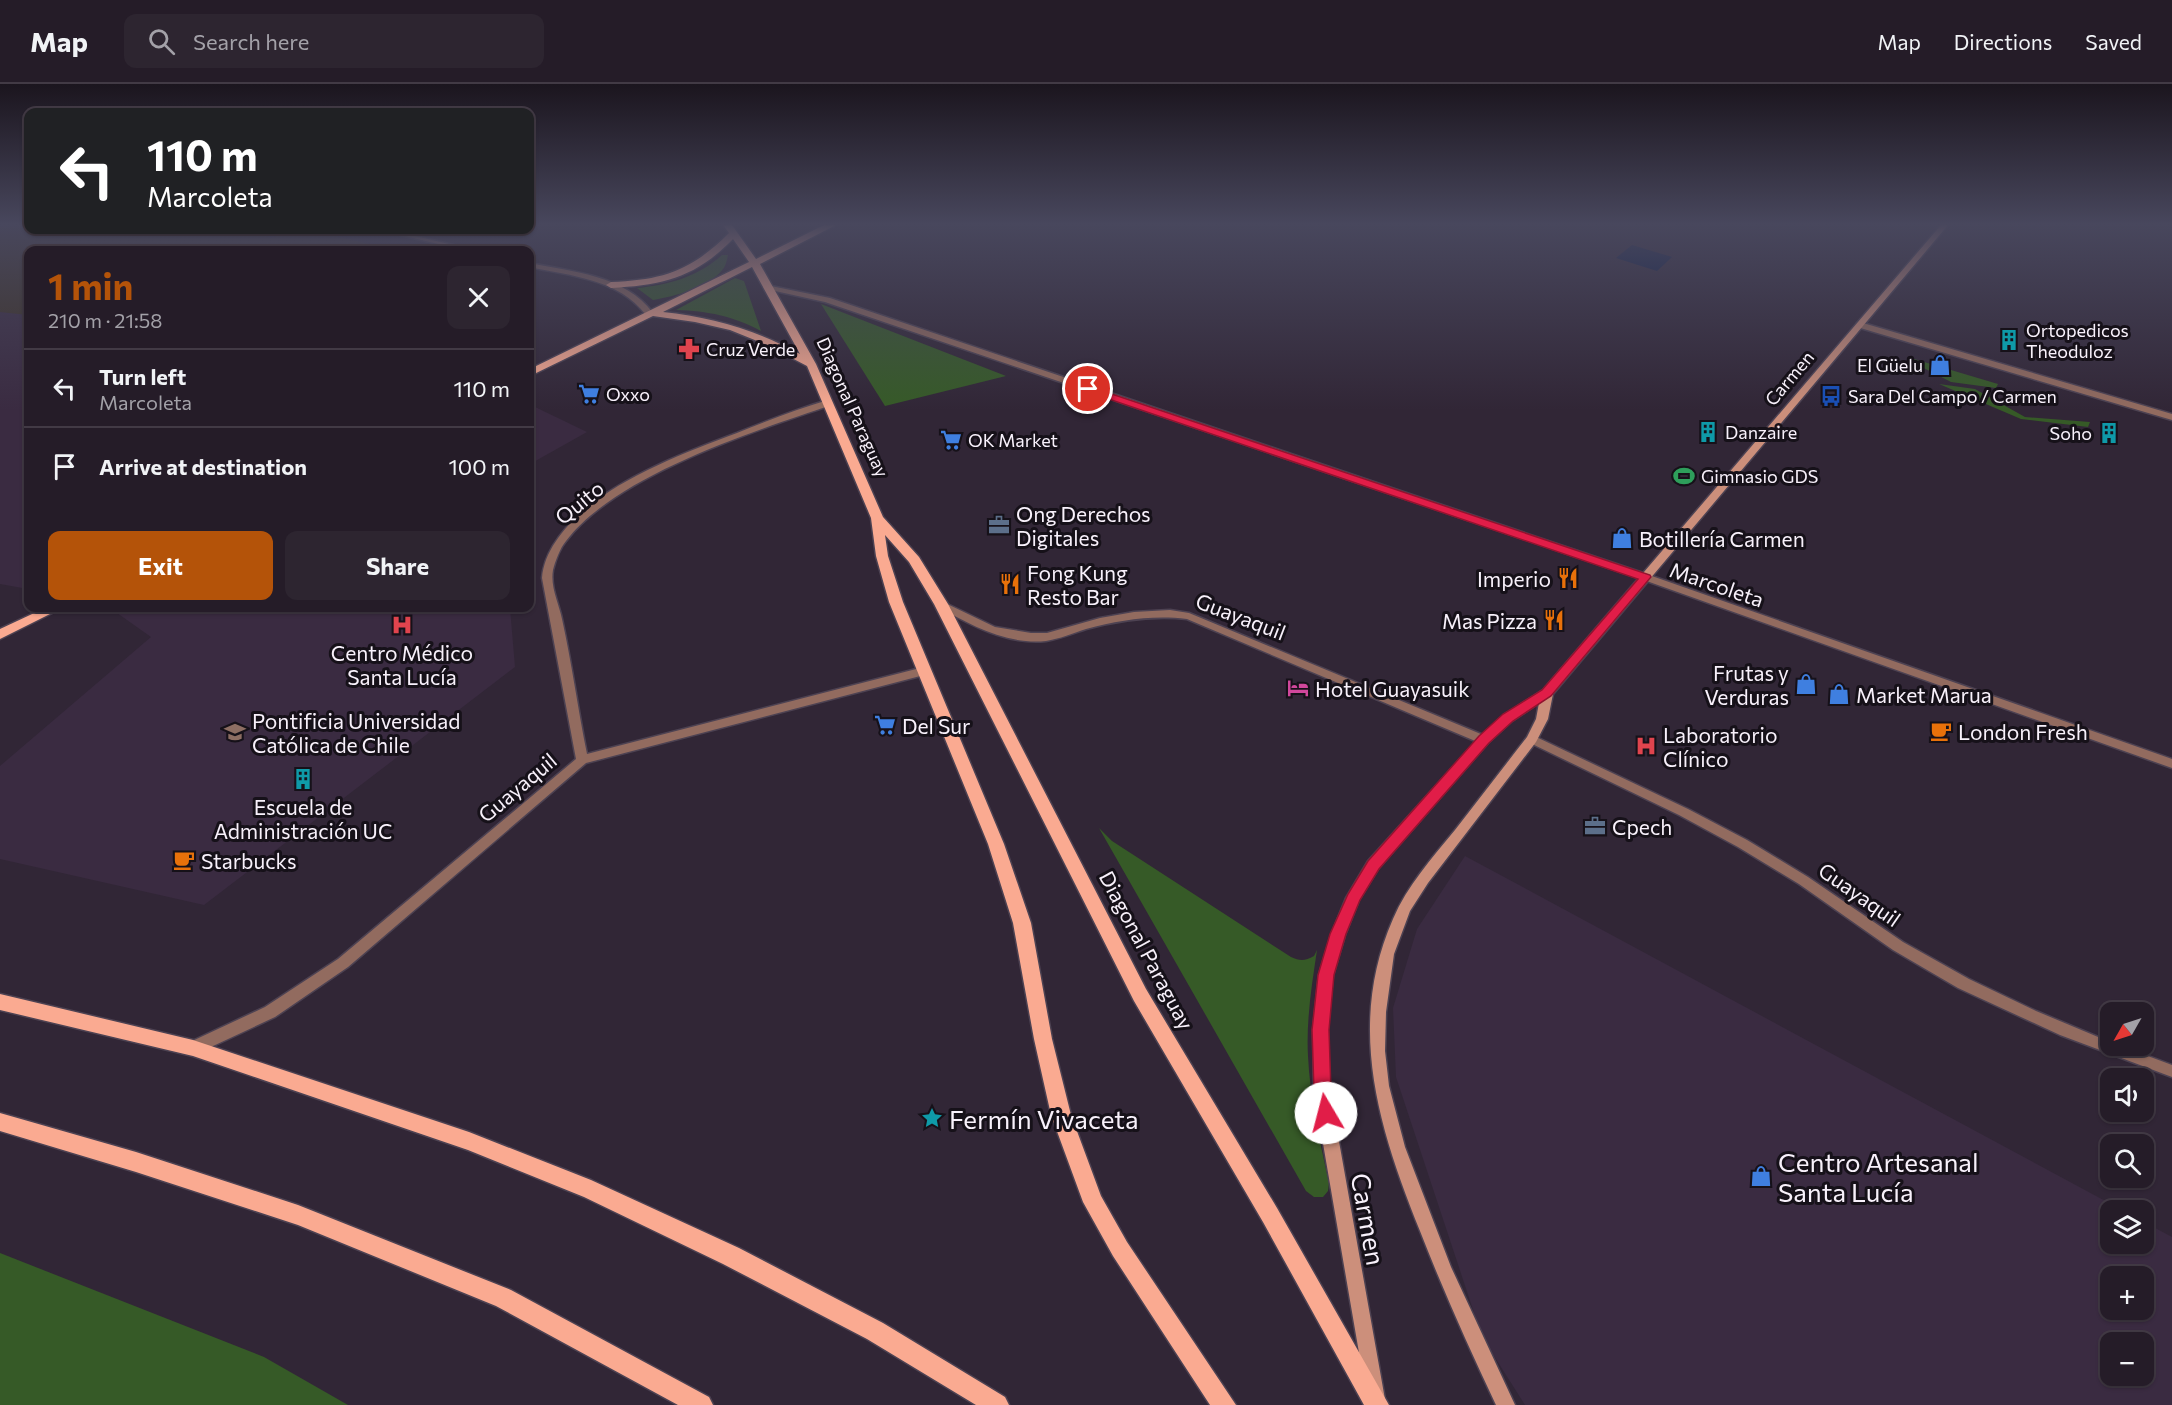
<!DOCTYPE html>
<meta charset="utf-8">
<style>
:root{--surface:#251c28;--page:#2d2530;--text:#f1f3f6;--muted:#a3a1a8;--line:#423a45;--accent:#b45309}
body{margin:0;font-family:Commissioner,sans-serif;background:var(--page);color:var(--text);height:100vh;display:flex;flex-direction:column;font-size:22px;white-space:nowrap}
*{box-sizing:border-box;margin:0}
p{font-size:20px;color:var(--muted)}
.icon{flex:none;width:33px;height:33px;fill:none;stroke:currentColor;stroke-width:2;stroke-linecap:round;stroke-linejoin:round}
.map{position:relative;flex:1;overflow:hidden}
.panel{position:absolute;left:24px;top:162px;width:510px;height:366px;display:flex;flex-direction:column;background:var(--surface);border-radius:12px;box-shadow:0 2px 4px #0004,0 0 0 2px var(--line)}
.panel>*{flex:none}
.guide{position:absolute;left:24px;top:24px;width:510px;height:126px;border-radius:12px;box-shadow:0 2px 4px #0004,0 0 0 2px var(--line);background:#202124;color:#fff;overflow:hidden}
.needle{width:39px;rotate:231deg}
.buttons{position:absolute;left:2100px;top:918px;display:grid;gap:12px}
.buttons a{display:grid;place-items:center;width:54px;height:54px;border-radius:12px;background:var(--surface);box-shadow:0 2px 4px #0004,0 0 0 2px var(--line);font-size:30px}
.pin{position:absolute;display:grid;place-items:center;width:51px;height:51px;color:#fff;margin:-26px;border:3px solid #fff;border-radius:50%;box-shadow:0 2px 6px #0007}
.me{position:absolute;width:66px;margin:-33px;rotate:352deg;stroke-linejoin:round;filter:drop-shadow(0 0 4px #0008)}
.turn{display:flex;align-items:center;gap:21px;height:126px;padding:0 24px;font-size:27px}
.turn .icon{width:78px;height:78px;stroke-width:2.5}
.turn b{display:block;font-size:42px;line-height:51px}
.round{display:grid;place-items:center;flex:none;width:63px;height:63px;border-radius:12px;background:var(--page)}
.overview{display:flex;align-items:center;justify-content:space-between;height:102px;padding:0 24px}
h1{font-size:36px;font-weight:700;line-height:45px;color:var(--accent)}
.action{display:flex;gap:12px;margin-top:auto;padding:12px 24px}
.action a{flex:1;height:69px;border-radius:12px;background:var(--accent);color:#fff;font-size:24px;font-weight:700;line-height:69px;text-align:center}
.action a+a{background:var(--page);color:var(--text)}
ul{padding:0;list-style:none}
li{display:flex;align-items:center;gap:18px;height:78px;padding:0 24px;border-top:2px solid var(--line)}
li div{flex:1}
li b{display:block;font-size:22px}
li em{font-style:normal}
header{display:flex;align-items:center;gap:36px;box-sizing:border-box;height:84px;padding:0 30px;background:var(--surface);border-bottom:2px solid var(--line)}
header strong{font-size:28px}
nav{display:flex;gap:33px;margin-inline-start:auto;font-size:21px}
.search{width:420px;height:54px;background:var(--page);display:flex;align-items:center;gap:15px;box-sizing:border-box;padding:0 21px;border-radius:12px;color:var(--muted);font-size:22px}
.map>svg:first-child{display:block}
.built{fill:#3a2b41;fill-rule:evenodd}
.medical{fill:#3c3021}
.green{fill:#365a27}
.water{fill:#001544}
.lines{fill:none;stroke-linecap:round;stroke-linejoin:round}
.street-casing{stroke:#4d4252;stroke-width:3}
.secondary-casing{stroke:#4d4252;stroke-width:3}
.primary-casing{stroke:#4d4252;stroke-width:3}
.street{fill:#926b5f;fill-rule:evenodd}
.secondary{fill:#cc8f7b;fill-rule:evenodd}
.primary{fill:#faaa91;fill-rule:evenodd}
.route{fill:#e11d48;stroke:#92132f;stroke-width:1.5}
.labels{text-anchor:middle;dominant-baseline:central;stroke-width:6;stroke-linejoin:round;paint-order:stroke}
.far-poi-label{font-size:18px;fill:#f8f1fb;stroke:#161119;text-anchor:start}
.far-street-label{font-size:18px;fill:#f8f1fb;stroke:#161119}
.street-label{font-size:21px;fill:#f8f1fb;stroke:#161119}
.poi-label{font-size:21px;fill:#f8f1fb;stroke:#161119;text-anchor:start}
.near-poi-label{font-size:26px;fill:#f8f1fb;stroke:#161119;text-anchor:start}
.near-street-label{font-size:26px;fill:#f8f1fb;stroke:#161119}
</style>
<header>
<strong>Map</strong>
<div class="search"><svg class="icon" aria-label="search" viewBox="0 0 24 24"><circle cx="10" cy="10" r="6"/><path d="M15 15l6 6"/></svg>Search here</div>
<nav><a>Map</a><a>Directions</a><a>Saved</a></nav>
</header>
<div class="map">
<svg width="2172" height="1321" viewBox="0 0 2172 1321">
<rect width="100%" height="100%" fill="#312636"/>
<g class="built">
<polygon points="0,141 28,141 28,146 251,146 248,147 272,154 292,146 310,146 394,166 28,166 28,505 0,500"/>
<polygon points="533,322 587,348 530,380 530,324"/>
<polygon points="110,524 510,524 515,583 204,821 0,775 0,682 151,553"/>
<path d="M 1465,772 L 2122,1126 L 2110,1126 L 2110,1160 L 2144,1160 L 2144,1138 L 2172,1153 L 2172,1321 L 1525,1321 L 1482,1253 L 1396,993 L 1393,924 L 1417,845 ZM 2110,1192 L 2144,1192 L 2144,1226 L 2110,1226 ZM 2110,1258 L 2144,1258 L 2144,1292 L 2110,1292 Z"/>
</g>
<polygon class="medical" points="3,141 15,141 39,148 45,146 251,146 248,147 272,154 292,146 310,146 394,166 28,166 28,231 0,228 0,143"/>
<g class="green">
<path d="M 722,171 L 728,171 C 727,175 726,182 723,185 C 709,204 675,212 653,216 L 637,204 C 668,201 698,193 722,171 Z"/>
<path d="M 735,194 L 744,197 L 761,247 C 733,232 708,227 676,226 Z"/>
<polygon points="821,220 1006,292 885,322"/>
<polygon points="1914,275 1998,300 1996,304 1951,298 1912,278"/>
<polygon points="1939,300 1975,305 2025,333 2090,338 2088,343 2021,335"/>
<path d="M 1099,744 L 1112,757 L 1291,873 C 1300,877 1305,877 1314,872 L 1317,866 C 1312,900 1306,936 1308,972 C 1310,1015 1320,1057 1329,1099 L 1328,1107 L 1323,1113 L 1314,1113 L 1306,1107 Z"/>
<polygon points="0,1169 264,1273 348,1321 0,1321"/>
</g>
<polygon class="water" points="1632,161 1672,173 1657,187 1616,174"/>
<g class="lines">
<defs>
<g id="street">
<polygon points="380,146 390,146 474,166 463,166"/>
<path d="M 530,179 C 573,188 625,191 653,229 L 646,231 C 619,195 571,192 530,183 Z"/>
<polygon points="766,201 830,214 1649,491 2172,675 2172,684 1641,495 825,218 766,205"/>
<polygon points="1857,239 1863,239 2172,330 2172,336 1857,243"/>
<path d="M 828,316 L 831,317 L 831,321 C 753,348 617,390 566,457 C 560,464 555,478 553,486 C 550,503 559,520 562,535 C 572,580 578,626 587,670 L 924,583 L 930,587 L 928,590 L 586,679 L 348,883 L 275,933 L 198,969 L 193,971 L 188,969 L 186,964 L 188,959 L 265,923 L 338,875 L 576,675 L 542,494 C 544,468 563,445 582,428 C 623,392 686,368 737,349 C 767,337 797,325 828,316 Z"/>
<path d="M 941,517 L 995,543 L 1031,549 L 1047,549 L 1100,534 L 1134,528 L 1170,526 L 1189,529 L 1488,653 L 1490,656 L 1484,660 L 1480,659 L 1187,535 C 1152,531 1120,536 1086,545 C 1074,549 1059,555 1046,557 C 1007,561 970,541 937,522 L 936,520 Z"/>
<polygon points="1532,651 1688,725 1747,756 1808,793 1903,858 1969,895 2036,927 2110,958 2110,962 2121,962 2172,981 2172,993 2060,951 1958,904 1893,866 1799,800 1738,763 1679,731 1528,658 1526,655"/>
</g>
<path id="secondary" d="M 1941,141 L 1948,141 L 1553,610 L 1548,635 L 1536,658 L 1428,799 L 1410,827 L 1394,870 L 1386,928 L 1385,967 L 1389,1002 L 1405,1063 L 1451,1183 L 1515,1321 L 1496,1321 C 1469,1264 1443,1206 1420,1147 C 1379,1045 1346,942 1393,835 C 1407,802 1432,774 1455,746 C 1479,715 1503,684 1527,653 L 1536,635 L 1539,619 L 1512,637 L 1488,659 L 1378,785 L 1359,816 L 1345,851 L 1333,891 L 1327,946 L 1330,1007 L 1386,1321 L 1368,1321 L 1314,1007 L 1313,946 L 1319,891 L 1331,851 L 1346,814 L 1368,777 L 1480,653 L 1504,631 L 1543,606 Z"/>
<g id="primary">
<path d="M 723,141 L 732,141 L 756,175 L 824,141 L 836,141 L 760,180 L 816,280 L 883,433 L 919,473 L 948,520 L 1146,905 L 1277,1124 L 1389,1321 L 1364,1321 L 1263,1138 L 1134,917 L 934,520 L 909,478 L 885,451 L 888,472 L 903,518 L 1004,760 L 1031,839 L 1052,955 L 1071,1031 L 1101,1112 L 1127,1158 L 1236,1321 L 1210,1321 L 1113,1172 L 1083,1118 L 1051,1031 L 1034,955 L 1013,839 L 988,760 L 889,518 L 876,472 L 871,434 L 807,282 L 767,261 L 730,246 L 695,238 L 653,232 L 530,292 L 530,285 L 749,178 L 733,155 C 695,194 663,201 611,204 L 606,201 L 611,198 C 663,196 691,187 729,149 ZM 752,183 L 800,270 C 757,246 711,233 663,228 Z"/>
<polygon points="45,524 62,524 0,555 0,545"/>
<polygon points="0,910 193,956 469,1048 591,1096 739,1164 883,1239 1005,1313 1009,1321 976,1321 867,1255 723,1180 584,1113 468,1066 193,972 0,926"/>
<polygon points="0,1029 136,1068 298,1121 511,1206 709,1313 713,1321 678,1321 496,1222 298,1141 136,1088 0,1047"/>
</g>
</defs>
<use href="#street" class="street-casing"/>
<use href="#secondary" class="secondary-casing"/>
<use href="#primary" class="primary-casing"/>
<use href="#street" class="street"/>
<use href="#secondary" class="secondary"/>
<use href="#primary" class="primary"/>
</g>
<linearGradient id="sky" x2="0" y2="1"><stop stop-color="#1b151e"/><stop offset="0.43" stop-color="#48475d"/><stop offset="1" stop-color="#48475d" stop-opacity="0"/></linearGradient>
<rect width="2172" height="326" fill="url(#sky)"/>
<polygon class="route" points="1085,303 1091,303 1650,491 1651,493 1551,612 1513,637 1489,659 1379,785 1360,816 1346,850 1334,891 1329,946 1331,1007 1335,1029 1333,1035 1326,1037 1320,1035 1314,1007 1312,946 1318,891 1330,850 1348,810 1368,777 1479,652 1503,630 1542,606 1638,495 1085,307"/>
<defs>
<symbol id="building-bare" viewBox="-9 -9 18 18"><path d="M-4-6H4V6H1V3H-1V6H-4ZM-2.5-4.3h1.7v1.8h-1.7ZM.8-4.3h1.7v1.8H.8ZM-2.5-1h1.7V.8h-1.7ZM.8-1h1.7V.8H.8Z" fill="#0f9aa8" stroke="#161119" stroke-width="2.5" paint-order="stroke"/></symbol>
<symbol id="pharmacy-bare" viewBox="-9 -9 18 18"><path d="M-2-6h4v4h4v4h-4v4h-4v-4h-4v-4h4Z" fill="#e0444e" stroke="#161119" stroke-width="2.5" paint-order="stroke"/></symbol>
<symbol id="shop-bare" viewBox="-9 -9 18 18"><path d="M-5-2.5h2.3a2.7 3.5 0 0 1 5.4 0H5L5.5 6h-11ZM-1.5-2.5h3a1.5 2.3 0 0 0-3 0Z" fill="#3f7fe0" stroke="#161119" stroke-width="2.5" paint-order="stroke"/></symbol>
<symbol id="supermarket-bare" viewBox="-9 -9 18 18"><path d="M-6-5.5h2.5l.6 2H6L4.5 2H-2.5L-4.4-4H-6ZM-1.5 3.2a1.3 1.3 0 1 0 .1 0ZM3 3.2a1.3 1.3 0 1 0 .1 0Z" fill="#3f7fe0" stroke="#161119" stroke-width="2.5" paint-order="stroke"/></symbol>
<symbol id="bus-bare" viewBox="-9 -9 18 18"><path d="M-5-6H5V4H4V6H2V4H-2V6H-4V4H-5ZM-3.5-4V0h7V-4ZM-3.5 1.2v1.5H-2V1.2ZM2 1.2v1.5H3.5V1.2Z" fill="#1a4fb4" stroke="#161119" stroke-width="2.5" paint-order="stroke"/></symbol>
<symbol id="stadium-bare" viewBox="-9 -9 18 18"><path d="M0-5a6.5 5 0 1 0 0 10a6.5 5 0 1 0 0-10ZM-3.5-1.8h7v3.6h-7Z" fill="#2e9e5b" stroke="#161119" stroke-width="2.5" paint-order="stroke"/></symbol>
<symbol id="office-bare" viewBox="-9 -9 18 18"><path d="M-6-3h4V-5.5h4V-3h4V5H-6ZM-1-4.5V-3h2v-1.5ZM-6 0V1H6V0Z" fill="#5c6f8a" stroke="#161119" stroke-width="2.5" paint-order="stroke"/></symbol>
<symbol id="restaurant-bare" viewBox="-9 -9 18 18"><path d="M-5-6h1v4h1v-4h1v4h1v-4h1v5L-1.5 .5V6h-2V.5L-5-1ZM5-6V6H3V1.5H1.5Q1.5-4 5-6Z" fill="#e8710a" stroke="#161119" stroke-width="2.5" paint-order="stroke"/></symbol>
<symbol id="hospital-bare" viewBox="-9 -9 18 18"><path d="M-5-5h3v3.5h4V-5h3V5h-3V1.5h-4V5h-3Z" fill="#e0444e" stroke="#161119" stroke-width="2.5" paint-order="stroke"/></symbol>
<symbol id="hotel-bare" viewBox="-9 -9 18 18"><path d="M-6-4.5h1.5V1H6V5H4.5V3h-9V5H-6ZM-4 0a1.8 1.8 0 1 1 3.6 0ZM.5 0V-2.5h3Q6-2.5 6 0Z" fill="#d1479c" stroke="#161119" stroke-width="2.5" paint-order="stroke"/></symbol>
<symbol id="cafe-bare" viewBox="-9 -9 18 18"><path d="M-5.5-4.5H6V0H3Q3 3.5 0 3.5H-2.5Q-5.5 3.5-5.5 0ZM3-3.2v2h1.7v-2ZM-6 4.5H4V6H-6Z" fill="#e8710a" stroke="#161119" stroke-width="2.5" paint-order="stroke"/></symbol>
<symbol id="university-bare" viewBox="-9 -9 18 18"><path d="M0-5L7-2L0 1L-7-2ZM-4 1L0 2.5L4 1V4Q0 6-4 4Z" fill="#8d6e63" stroke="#161119" stroke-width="2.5" paint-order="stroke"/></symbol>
<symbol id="sight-bare" viewBox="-9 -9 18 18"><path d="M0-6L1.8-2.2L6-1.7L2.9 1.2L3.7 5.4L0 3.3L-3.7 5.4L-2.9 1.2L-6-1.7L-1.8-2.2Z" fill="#0f9aa8" stroke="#161119" stroke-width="2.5" paint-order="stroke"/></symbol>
</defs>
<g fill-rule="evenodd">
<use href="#building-bare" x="1994" y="241" width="30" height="30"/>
<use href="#pharmacy-bare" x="674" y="250" width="30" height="30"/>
<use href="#shop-bare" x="1925" y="266" width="30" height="30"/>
<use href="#supermarket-bare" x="574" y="295" width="30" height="30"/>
<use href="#bus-bare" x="1816" y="297" width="30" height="30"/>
<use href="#building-bare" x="1693" y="333" width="30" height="30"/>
<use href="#building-bare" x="2094" y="334" width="30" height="30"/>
<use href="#supermarket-bare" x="936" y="341" width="30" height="30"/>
<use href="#stadium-bare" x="1669" y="377" width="30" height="30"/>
<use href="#office-bare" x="984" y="426" width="30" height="30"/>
<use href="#shop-bare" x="1607" y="439" width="30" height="30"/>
<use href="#restaurant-bare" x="1553" y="479" width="30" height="30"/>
<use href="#restaurant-bare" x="995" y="485" width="30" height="30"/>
<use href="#restaurant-bare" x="1539" y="521" width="30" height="30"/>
<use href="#hospital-bare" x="387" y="526" width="30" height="30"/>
<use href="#shop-bare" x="1791" y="585" width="30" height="30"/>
<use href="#hotel-bare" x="1283" y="589" width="30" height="30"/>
<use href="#shop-bare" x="1824" y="595" width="30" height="30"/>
<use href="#supermarket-bare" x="870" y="626" width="30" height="30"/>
<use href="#cafe-bare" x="1926" y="632" width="30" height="30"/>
<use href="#university-bare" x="220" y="633" width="30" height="30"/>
<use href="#hospital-bare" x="1631" y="647" width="30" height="30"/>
<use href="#building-bare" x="288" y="680" width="30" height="30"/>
<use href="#office-bare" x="1580" y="727" width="30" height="30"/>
<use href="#cafe-bare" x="169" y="761" width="30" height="30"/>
<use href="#sight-bare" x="917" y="1019" width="30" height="30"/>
<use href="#shop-bare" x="1746" y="1077" width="30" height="30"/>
</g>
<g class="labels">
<g class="far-poi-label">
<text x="2026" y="246">Ortopedicos<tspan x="2026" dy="21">Theoduloz</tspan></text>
<text x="706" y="265">Cruz Verde</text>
<text x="1923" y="281" text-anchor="end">El Güelu</text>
<text x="606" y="310">Oxxo</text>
<text x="1848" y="312">Sara Del Campo / Carmen</text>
<text x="1725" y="348">Danzaire</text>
<text x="2092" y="349" text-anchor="end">Soho</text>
<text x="968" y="356">OK Market</text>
<text x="1701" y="392">Gimnasio GDS</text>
</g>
<g class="far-street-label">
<text transform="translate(1789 294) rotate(-50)">Carmen</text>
<text transform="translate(853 323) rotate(66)">Diagonal Paraguay</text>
</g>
<g class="street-label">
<text transform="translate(579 418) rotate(-39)">Quito</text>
<text transform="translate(1717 500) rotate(19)">Marcoleta</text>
<text transform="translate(1241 532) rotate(21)">Guayaquil</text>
<text transform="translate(517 703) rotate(-40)">Guayaquil</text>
<text transform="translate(1860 810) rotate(35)">Guayaquil</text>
<text transform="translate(1147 866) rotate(62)">Diagonal Paraguay</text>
</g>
<g class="poi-label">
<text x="1016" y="429">Ong Derechos<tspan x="1016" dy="24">Digitales</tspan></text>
<text x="1639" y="454">Botillería Carmen</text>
<text x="1027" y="488">Fong Kung<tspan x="1027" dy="24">Resto Bar</tspan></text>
<text x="1551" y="494" text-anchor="end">Imperio</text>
<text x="1537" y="536" text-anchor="end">Mas Pizza</text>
<text x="402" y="568" text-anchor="middle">Centro Médico<tspan x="402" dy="24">Santa Lucía</tspan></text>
<text x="1789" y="588" text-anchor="end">Frutas y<tspan x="1789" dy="24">Verduras</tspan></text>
<text x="1315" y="604">Hotel Guayasuik</text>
<text x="1856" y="610">Market Marua</text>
<text x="252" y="636">Pontificia Universidad<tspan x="252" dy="24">Católica de Chile</tspan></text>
<text x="902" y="641">Del Sur</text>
<text x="1958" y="647">London Fresh</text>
<text x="1663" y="650">Laboratorio<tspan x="1663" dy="24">Clínico</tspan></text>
<text x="303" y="722" text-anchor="middle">Escuela de<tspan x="303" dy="24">Administración UC</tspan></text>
<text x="1612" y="742">Cpech</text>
<text x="201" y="776">Starbucks</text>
</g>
<g class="near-poi-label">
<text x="949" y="1034">Fermín Vivaceta</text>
<text x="1778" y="1077">Centro Artesanal<tspan x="1778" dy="30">Santa Lucía</tspan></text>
</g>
<g class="near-street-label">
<text transform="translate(1369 1135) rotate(80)">Carmen</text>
</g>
</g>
</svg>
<div class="buttons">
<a><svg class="needle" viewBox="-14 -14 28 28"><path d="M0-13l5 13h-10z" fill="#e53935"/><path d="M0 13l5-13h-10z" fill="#a3a1a8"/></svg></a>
<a><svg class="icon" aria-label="sound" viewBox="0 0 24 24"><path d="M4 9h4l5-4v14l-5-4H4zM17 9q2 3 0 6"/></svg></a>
<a><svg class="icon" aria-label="search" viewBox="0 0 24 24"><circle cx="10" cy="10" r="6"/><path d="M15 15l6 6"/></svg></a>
<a><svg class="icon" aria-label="layers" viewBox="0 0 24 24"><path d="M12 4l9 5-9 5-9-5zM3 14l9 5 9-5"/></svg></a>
<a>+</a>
<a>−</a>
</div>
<div class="pin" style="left:1088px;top:305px;background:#d93025"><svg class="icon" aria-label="arrive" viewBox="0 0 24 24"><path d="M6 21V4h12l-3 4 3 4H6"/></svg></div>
<svg class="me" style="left:1326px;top:1029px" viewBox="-20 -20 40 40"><circle r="19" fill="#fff"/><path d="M0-13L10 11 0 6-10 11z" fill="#e11d48"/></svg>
<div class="guide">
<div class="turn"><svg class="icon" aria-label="left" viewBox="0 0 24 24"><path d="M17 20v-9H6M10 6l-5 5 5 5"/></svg><div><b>110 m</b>Marcoleta</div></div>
</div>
<section class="panel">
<div class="overview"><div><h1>1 min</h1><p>210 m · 21:58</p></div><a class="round"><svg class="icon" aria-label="close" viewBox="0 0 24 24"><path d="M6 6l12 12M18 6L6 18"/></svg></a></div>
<ul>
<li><svg class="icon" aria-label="left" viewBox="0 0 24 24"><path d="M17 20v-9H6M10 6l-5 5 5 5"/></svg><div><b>Turn left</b><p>Marcoleta</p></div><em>110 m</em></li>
<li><svg class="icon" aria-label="arrive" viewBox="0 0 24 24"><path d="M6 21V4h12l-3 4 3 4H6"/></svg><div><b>Arrive at destination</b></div><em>100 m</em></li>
</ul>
<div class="action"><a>Exit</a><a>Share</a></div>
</section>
</div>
